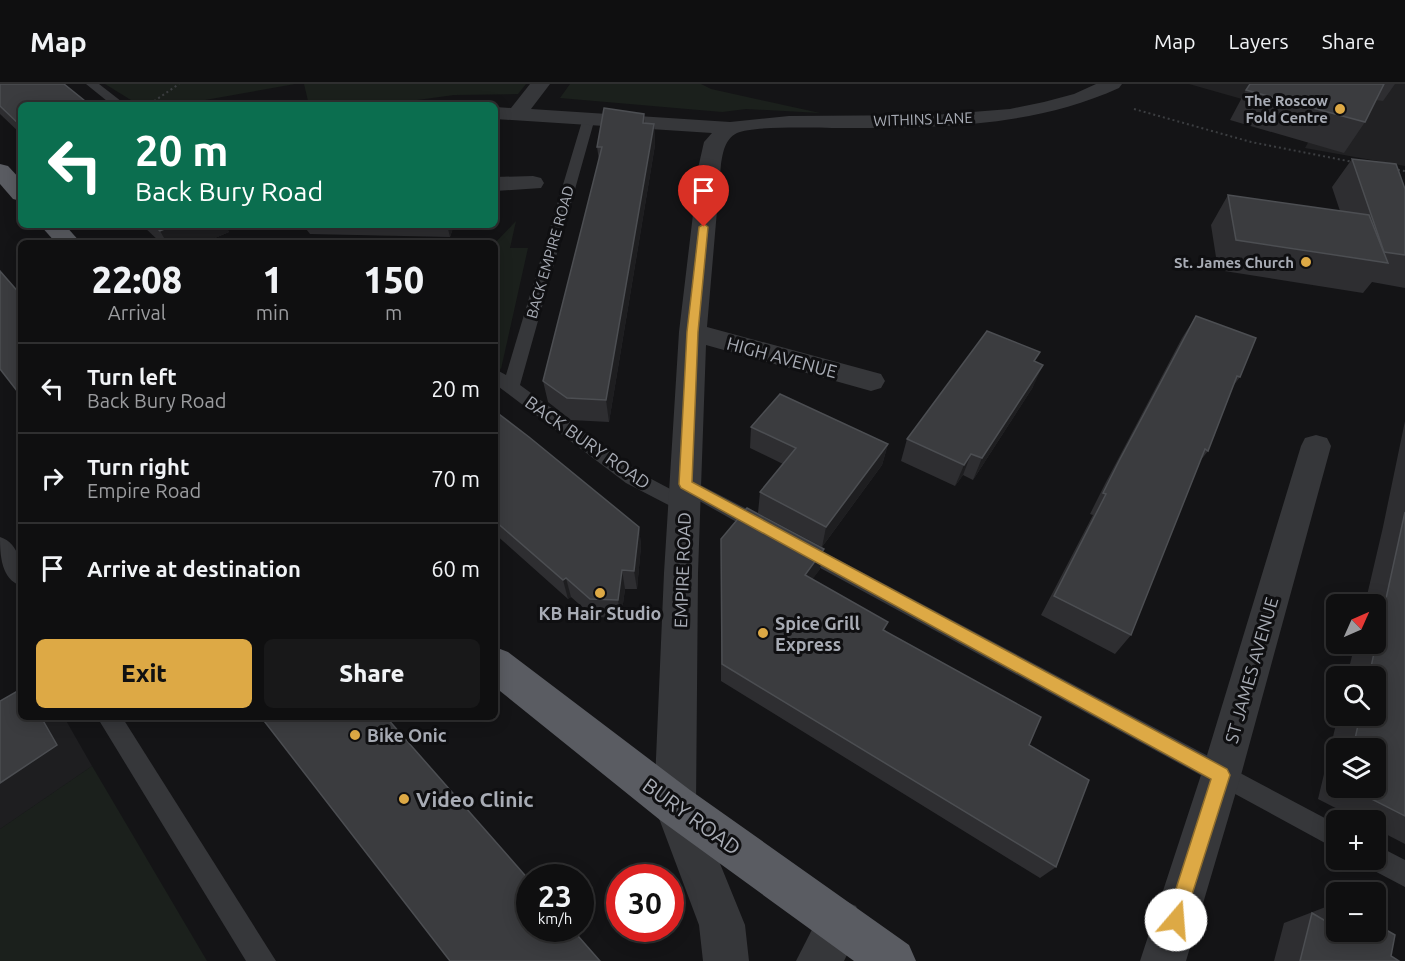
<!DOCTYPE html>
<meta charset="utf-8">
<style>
:root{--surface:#0f0f10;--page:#181819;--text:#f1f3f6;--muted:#9b9c9f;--line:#2f2f30;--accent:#dda945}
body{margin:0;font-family:Ubuntu,sans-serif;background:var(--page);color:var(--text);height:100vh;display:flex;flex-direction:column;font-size:22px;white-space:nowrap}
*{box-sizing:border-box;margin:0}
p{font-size:20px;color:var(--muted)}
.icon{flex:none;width:33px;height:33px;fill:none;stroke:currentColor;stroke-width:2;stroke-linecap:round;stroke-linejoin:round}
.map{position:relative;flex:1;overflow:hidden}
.panel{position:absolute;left:18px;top:156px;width:480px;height:480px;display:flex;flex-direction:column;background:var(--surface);border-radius:9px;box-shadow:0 3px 15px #0003,0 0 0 2px var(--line)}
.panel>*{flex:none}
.hud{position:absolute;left:18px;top:18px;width:480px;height:126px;border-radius:9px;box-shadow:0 3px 15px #0003,0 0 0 2px var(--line);background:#0b6e4f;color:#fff;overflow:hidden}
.needle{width:39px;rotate:45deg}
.tools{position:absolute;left:1326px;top:510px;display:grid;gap:12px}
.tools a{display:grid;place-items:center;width:60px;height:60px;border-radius:9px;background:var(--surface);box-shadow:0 3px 15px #0003,0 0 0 2px var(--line);font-size:30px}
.speed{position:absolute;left:516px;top:780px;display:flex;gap:12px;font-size:30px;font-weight:700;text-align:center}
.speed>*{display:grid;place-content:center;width:78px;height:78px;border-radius:50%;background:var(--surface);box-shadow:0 3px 15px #0003,0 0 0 2px var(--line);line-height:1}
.speed small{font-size:15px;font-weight:400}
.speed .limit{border:9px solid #d22;background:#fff;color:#111}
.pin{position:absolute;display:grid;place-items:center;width:51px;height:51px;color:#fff;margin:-62px -26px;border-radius:50% 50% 50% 0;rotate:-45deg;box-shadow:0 0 6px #0007}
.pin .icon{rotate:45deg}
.me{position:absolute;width:66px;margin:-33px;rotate:18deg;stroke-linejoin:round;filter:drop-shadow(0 0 4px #0008)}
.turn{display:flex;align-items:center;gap:21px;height:126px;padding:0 18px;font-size:27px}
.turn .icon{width:78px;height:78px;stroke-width:2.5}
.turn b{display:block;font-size:42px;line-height:51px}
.eta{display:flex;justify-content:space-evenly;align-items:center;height:102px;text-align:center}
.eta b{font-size:36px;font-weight:800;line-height:42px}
.button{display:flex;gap:12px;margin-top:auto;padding:12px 18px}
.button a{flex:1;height:69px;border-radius:9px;background:var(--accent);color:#111;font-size:24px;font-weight:800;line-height:69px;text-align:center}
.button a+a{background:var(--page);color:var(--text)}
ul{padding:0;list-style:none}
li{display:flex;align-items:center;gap:18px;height:90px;padding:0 18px;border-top:2px solid var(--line)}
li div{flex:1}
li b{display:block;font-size:22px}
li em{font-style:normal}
header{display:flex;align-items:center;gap:36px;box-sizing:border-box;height:84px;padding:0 30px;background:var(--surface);border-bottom:2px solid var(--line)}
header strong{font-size:28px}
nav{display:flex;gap:33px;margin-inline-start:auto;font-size:21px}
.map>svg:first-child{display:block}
.built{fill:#212123}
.green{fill:#1b201c}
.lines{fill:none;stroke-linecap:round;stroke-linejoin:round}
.path{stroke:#3c3e41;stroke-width:2;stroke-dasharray:2 3;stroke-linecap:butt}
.service{fill:#36373a;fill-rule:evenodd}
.minor{fill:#36373a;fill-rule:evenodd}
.tertiary{fill:#36373a;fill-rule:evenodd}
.trunk{fill:#5a5c62;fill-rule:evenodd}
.wall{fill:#2e2e31;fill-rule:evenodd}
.shaded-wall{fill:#1e1e20}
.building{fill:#3b3c3f;stroke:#4c4e52;stroke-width:1.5}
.route{fill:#dda945;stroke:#906e2d;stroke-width:1.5}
.poi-dot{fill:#dda945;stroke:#0f0f11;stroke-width:2}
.labels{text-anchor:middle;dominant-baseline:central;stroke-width:6;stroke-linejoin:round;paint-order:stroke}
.far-poi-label{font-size:15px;font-weight:bold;fill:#a8acb5;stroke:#0f0f11;text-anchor:end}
.far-street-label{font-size:15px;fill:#a8acb5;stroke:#0f0f11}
.street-label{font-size:18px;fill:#a8acb5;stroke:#0f0f11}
.poi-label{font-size:18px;font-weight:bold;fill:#a8acb5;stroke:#0f0f11;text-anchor:start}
.near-poi-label{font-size:21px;font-weight:bold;fill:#a8acb5;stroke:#0f0f11;text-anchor:start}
.near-street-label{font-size:21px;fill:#a8acb5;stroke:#0f0f11}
</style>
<header>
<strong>Map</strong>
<nav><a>Map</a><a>Layers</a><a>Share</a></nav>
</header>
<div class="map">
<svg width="1405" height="877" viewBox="0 0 1405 877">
<rect width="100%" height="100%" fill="#141416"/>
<polygon class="built" points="1189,0 1405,0 1405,82 1305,64 1320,37"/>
<g class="green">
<polygon points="105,0 295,0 177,21 139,21"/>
<polygon points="304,0 526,0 518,10 454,11 381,21 309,21"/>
<polygon points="570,0 701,0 711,5 820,29 746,25 722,28 560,14"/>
<polygon points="516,137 510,164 528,164 501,285 495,281 495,159"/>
<polygon points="92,682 207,877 0,877 0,745"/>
</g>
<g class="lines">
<g class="path">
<polyline points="150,20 179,0"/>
<polyline points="1134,25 1251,58 1353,78"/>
<polyline points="1393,85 1405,87"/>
</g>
<g class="service">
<polygon points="86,0 99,0 126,21 112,21"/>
<polygon points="589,30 595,34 520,301 640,389 691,416 694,421 691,426 684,429 626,399 495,300 495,285 506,291 583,34"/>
<polygon points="685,393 772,438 775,444 772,450 765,452 758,450 678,405 676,400 678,395"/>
<path d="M 0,453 C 21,460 21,483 21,502 C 1,495 0,471 0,453 Z"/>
<polygon points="798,454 1336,740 1336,765 791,468 788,462 791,456"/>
<polygon points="97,633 122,633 276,877 246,877"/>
<polygon points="1376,761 1405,776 1405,803 1367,783 1364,776 1376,776"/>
</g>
<g class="minor">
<path d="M 530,0 L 550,0 L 531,25 L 730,38 L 789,32 L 934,31 L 1010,25 L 1044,18 L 1074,10 L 1096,0 L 1122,0 L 1119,4 C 1032,43 940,44 846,44 C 824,44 754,41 737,49 C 725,55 723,68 721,80 L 707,243 L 881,290 L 885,297 L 881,304 L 871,307 L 706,261 L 698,489 L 696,721 L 690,736 L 675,742 L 660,736 L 654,721 L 664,489 L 679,248 L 699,80 L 704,58 L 712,49 L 495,35 L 495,23 L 511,24 Z"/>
<polygon points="533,92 541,94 544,99 541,104 495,107 495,93"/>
<polygon points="1316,351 1327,354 1331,362 1241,691 1186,877 1140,877 1201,691 1301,362 1305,354"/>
</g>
<g class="tertiary">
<polygon points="675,700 690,706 745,841 749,877 703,877 699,841 654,721 660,706"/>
<polygon points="840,815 856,822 863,838 844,877 796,877 824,822"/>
</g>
<g class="trunk">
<polygon points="0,80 8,82 21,96 21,117 13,115 0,100"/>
<polygon points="40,141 65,141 81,159 56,159"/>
<polygon points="495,563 508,568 690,706 909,861 916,877 854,877 660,736 495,603"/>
</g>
</g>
<g class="wall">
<polygon points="0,0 21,21 21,50 0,30"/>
<polygon points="1250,0 1395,0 1383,17 1376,16 1365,38 1344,69 1230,36 1246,6"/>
<polygon points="644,30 645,39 654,40 655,61 609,338 571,336 548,318 543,297 599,76 597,63"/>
<polygon points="1352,75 1405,105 1405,204 1372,198 1363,209 1218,186 1211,141 1228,111 1340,127 1332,103"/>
<polygon points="142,141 225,141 229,148 203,159 161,159"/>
<polygon points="303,141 454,141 450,153 310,150"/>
<polygon points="1196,232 1240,293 1233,302 1208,367 1200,377 1131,551 1115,570 1041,531 1093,431 1090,430 1106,398 1182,254"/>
<polygon points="1036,278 1033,303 973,396 963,391 955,402 901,377 907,355"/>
<polygon points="495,327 639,443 641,462 637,505 625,505 621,534 594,533 571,513 568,515 495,450"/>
<path d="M 1405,337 L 1405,760 L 1376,745 L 1376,736 L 1359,736 L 1318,715 L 1338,632 L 1376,632 L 1376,592 L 1347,592 L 1355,560 L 1376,560 L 1376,520 L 1365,520 L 1383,443 ZM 1336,664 L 1376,664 L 1376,704 L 1336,704 Z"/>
<polygon points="751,343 888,360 882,381 822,463 758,429 760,408 783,380 750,364"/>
<polygon points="721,455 820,485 812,495 885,546 1029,661 1056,783 1040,794 721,597"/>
<polygon points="1336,819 1336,848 1391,872 1399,877 1274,877 1284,839"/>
</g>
<g class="shaded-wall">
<polygon points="654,40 655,61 609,338 606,316"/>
<polygon points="174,141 225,141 229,148 203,159 167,159 160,147"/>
<polygon points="447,141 454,141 450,153"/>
<polygon points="1043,281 1033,303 973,396 982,374"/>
<polygon points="888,360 882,381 822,463 826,443"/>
<polygon points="971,370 963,391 955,402 964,381"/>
<polygon points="639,443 641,462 637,505 634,487"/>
<polygon points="824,465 820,485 801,511 805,491"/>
<polygon points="622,486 625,505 621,534 618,516"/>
<polygon points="566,494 571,513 568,515 563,496"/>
<polygon points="41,633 64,633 92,682 0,745 0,699"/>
</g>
<g class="building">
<polygon points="0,0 64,0 90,21 21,21 21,42 0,22"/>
<polygon points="1250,0 1384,0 1365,38 1246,6"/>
<polygon points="604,24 644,30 643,39 654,40 606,316 567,314 543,297 602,63 597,63"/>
<polygon points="1352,75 1396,80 1405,105 1405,171 1384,168"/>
<polygon points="1228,111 1369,131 1388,179 1236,156"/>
<polygon points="153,141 174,141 160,147"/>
<polygon points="0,187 21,211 21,312 0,285"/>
<polygon points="1196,232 1256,254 1240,293 1237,292 1208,367 1205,365 1131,551 1054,512 1106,410 1103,409 1119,377"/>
<polygon points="987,247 1040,268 1034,277 1043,281 982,374 971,370 964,381 907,355"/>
<polygon points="780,310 888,360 826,443 760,408 796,364 751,343"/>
<polygon points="495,327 529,353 639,443 634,487 622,486 618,516 590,515 566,494 563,496 495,437"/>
<polygon points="747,424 824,465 805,491 888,538 883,546 1041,633 1029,661 1089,696 1056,783 722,580 721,455"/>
<polygon points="1405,428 1405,732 1350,704 1376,704 1376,664 1353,664 1360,632 1376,632 1376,592 1369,592"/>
<polygon points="21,605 21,633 41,633 57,661 0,699 0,617"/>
<polygon points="261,633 386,633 530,797 530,844 571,844 600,877 450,877"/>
<polygon points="1336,828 1336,848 1376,848 1376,840 1395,851 1391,872 1399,877 1300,877 1312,829 1334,842"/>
</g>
<polygon class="route" points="704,140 708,143 698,248 692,398 1227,685 1230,691 1182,842 1176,845 1169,842 1166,836 1211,695 681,404 679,400 687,248 699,143"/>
<g class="poi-dot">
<circle cx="1340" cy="25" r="6"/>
<circle cx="1306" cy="178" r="6"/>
<circle cx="600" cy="509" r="6"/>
<circle cx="763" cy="549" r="6"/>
<circle cx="355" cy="651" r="6"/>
<circle cx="404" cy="715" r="6"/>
</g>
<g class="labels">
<g class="far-poi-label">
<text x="1328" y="16">The Roscow<tspan x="1328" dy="17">Fold Centre</tspan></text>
<text x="1294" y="178">St. James Church</text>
</g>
<g class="far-street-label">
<text transform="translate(923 35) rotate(-2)">WITHINS LANE</text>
<text transform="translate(550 168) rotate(-74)">BACK EMPIRE ROAD</text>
</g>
<g class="street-label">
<text transform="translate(782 273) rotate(15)">HIGH AVENUE</text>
<text transform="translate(588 358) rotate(35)">BACK BURY ROAD</text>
<text transform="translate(682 486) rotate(-88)">EMPIRE ROAD</text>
<text transform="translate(1251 586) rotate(-74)">ST JAMES AVENUE</text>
</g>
<g class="poi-label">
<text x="600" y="529" text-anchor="middle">KB Hair Studio</text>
<text x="775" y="539">Spice Grill<tspan x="775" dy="21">Express</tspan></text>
<text x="367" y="651">Bike Onic</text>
</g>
<g class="near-poi-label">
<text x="416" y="715">Video Clinic</text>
</g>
<g class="near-street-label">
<text transform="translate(692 732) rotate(36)">BURY ROAD</text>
</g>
</g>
</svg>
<div class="tools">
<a><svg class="needle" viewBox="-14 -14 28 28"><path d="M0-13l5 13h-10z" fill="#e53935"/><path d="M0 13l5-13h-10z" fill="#9b9c9f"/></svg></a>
<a><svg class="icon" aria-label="search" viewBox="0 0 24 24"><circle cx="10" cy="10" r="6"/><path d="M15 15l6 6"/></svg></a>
<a><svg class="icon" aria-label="layers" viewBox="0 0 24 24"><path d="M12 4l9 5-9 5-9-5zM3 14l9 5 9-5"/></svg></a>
<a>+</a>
<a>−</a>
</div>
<div class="speed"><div>23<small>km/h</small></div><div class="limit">30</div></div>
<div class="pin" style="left:704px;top:143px;background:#d93025"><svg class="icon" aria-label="arrive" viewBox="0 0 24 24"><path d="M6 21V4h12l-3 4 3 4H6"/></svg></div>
<svg class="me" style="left:1176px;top:836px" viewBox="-20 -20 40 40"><circle r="19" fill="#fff"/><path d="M0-13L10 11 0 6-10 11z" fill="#dda945"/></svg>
<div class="hud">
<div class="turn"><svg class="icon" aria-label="left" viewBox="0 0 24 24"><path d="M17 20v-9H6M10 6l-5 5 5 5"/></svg><div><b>20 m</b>Back Bury Road</div></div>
</div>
<section class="panel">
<div class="eta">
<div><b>22:08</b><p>Arrival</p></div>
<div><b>1</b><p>min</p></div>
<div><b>150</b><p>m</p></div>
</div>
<ul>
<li><svg class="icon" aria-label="left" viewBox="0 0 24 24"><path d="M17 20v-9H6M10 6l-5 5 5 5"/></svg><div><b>Turn left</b><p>Back Bury Road</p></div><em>20 m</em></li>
<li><svg class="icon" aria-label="right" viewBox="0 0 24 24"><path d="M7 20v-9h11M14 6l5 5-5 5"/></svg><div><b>Turn right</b><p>Empire Road</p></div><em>70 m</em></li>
<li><svg class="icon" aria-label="arrive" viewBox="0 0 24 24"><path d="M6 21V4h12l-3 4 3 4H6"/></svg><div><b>Arrive at destination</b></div><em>60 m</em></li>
</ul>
<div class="button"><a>Exit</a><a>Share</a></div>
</section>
</div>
